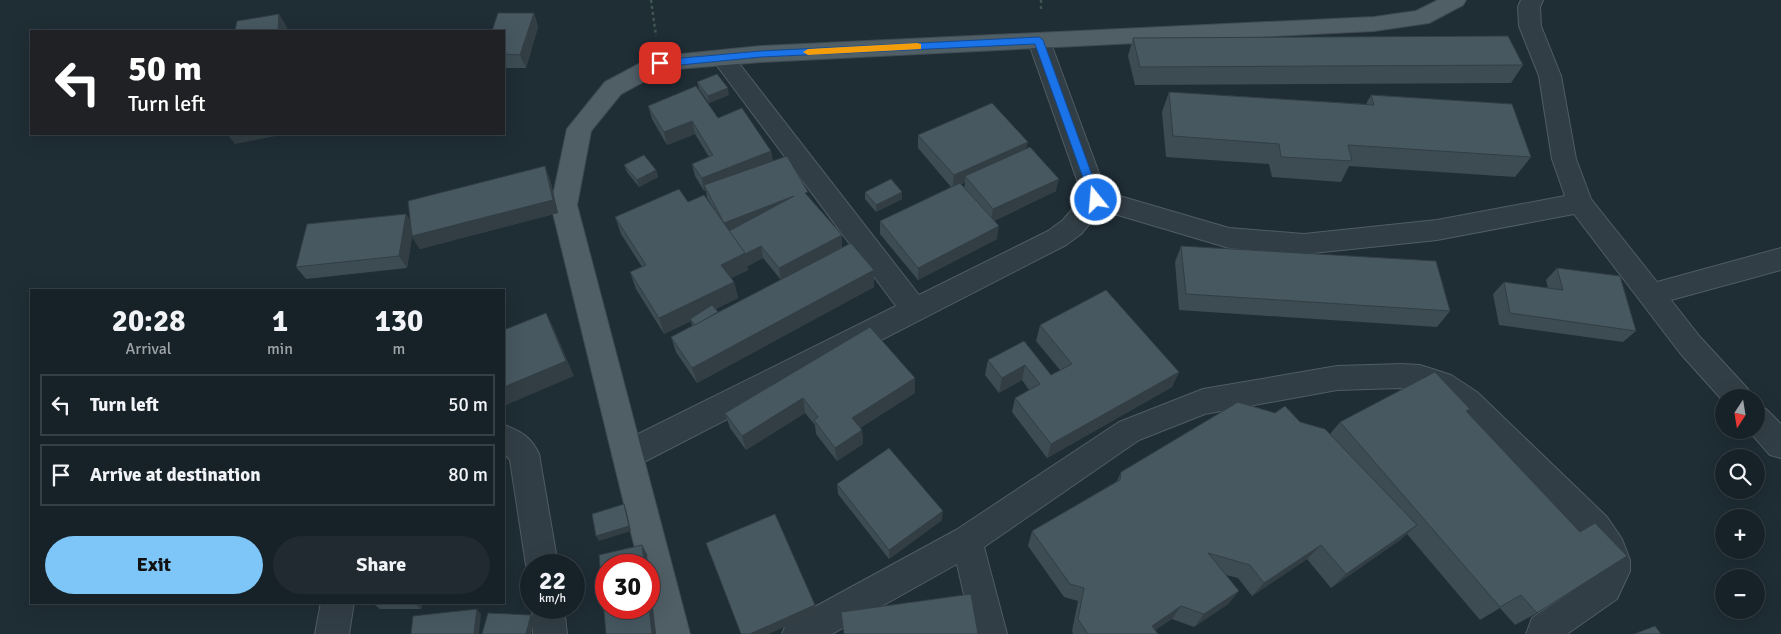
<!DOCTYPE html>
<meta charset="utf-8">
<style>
:root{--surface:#172228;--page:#202a30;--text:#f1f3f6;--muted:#9ea4a8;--line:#363f45;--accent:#7dc6f7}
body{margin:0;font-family:Signika,sans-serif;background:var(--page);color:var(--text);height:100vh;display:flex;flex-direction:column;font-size:19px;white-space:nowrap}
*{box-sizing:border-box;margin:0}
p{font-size:16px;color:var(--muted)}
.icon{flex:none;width:28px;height:28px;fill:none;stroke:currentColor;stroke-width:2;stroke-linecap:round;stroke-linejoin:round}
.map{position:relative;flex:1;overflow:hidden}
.side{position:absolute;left:30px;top:289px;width:475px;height:315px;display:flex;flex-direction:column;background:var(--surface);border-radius:0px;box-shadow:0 5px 20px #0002,0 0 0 1px var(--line)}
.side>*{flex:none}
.guide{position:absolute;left:30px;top:30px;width:475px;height:105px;border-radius:0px;box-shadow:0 5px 20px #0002,0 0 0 1px var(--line);background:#202124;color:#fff;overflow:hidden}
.needle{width:32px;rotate:192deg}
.controls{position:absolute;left:1715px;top:389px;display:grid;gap:10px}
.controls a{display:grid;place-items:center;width:50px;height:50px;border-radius:50%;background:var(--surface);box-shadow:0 5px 20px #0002,0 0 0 1px var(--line);font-size:25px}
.speed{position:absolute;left:520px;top:554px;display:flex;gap:10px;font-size:25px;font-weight:700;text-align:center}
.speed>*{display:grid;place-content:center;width:65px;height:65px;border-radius:50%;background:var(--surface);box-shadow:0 5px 20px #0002,0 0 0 1px var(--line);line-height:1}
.speed small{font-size:12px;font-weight:400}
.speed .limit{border:8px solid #d22;background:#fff;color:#111}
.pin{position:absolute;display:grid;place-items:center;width:42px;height:42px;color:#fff;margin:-21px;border-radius:10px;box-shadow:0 2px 8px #0006}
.me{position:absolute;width:55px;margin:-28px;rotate:343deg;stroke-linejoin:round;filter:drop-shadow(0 0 4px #0008)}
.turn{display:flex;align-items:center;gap:18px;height:105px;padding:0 15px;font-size:22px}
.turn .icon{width:65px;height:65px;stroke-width:2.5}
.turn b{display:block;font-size:35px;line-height:42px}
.eta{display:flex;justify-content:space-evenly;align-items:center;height:85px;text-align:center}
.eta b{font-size:30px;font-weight:800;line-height:35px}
.cta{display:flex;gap:10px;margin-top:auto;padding:10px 15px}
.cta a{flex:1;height:58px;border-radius:30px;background:var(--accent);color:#111;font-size:20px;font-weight:800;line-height:58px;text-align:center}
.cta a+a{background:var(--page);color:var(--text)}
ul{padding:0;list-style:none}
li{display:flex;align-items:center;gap:15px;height:62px;margin:0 10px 8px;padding:0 5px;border:2px solid var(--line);border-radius:0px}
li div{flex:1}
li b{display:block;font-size:19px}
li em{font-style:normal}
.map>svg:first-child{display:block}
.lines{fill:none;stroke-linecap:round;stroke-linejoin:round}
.minor-casing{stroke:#505c64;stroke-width:2}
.major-casing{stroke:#3f4a52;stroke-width:2}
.path{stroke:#405553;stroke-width:2.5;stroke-dasharray:3 3;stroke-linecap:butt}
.minor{fill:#323e46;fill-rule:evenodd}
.major{fill:#505e66;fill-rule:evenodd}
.wall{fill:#3d4c53;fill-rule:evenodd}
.shaded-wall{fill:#323e44}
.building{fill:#475861;stroke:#323e44}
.route{fill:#1a73e8;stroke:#114b97}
.slow{fill:#f59e0b}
</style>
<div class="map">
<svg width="1781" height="634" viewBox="0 0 1781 634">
<rect width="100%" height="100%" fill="#1f2d35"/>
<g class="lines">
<defs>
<g id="minor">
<polygon points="1521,0 1543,0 1540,7 1541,26 1561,76 1576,159 1591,199 1657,282 1781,248 1781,270 1671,300 1700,337 1748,389 1752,398 1724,398 1724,402 1680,353 1574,214 1437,240 1304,254 1229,248 1101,210 1081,234 1066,245 638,465 627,469 616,465 612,455 616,445 896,306 715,63 712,58 715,53 723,50 731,53 919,295 1048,231 1063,220 1083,197 1028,41 1031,36 1039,33 1047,36 1050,41 1106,192 1229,228 1304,234 1437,220 1565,196 1552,159 1539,76 1519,26 1518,7"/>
<path d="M 1401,364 L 1420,365 L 1451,375 L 1477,392 L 1607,517 L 1622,539 L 1630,560 L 1630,571 L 1617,599 L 1567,634 L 1526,634 L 1532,618 L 1593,577 C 1602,561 1594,552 1585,539 L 1457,410 L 1431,393 L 1420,389 L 1401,388 L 1337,390 L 1205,414 L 1139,440 L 984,547 L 1007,634 L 973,634 L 957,564 L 832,634 L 782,634 L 787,622 L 956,530 L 1119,422 L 1203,389 L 1337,366 Z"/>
<polygon points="1756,405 1766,409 1781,424 1781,458 1770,455 1748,430 1756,430"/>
<path d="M 504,425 C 521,431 531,437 539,454 L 558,565 L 531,565 L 531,576 L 526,565 L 510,460 L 504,453 Z"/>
<polygon points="321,602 354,602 349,634 315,634"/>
<polygon points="532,608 564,608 567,634 533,634"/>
</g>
<polygon id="major" points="1438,0 1466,0 1463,5 1429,23 1374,31 761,62 665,70 621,94 591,131 577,205 690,634 656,634 649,603 649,565 639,565 551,205 567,129 605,82 652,57 761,46 1374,17 1416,11"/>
</defs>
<use href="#minor" class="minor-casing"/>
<use href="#major" class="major-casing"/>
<g class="path">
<polyline points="651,0 656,36"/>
<polyline points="1041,0 1041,12"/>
</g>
<use href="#minor" class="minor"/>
<use href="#major" class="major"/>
</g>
<g class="wall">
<polygon points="534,13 538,27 526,68 504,68 504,31"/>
<polygon points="1133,38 1523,65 1511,83 1135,85 1128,56"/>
<polygon points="697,82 729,95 709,103 699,89"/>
<polygon points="1169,92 1366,104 1371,95 1531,157 1515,177 1349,166 1341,182 1272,177 1269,164 1166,157 1162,112"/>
<path d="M 648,106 L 718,118 L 771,151 L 773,161 L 808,196 L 842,235 L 842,247 L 874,270 L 874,287 L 697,383 L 676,352 L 671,337 L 692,326 L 691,321 L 664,334 L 636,289 L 630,272 L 642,267 L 621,234 L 615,217 L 688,202 L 712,206 L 707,198 L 706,191 L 704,191 L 695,176 L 692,164 L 709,157 L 695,134 L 667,145 L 652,119 ZM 763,258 L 781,280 L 718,312 L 715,309 L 738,298 L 734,282 L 731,278 L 748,270 L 747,265 L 748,266 Z"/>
<path d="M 918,135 L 1028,142 L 1026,148 L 1056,191 L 994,221 L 997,239 L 918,280 L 880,234 L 880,221 L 951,187 L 918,148 ZM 965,183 L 964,188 L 961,184 Z"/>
<polygon points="624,165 656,170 658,177 639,187 627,172"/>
<polygon points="550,179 558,213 420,249 412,237 407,268 306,279 296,267 410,220"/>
<polygon points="865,192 902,192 902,199 876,212 865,199"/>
<polygon points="1181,246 1450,311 1437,327 1179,310 1175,262"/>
<polygon points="1557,268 1636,331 1623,342 1499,325 1493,294 1504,282 1548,288 1546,280"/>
<polygon points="1040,325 1179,372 1172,387 1047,458 1012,412 1015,398 1029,390 1022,380 999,393 985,375 988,360 1024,341 1051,375 1060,370 1036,341"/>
<polygon points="870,327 915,378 915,393 860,428 862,430 863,444 837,461 816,434 815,425 805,413 746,450 730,428 725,413"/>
<polygon points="1467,412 1537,613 1515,625 1500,608 1480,620 1407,534 1400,540 1331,588 1307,559 1252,596 1238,578 1226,575 1239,591 1228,604 1194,627 1172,619 1155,630 1158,634 1073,634 1072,631 1078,601 1064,597 1028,546 1032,531 1117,481 1121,472 1300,422 1330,434 1340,422"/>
<polygon points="837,484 942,520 889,559 838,494"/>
<polygon points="371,602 423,602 421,609 380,609"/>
</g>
<g class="shaded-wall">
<polygon points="534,13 538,27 526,68 520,55"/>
<polygon points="279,14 287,27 287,31 278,31"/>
<polygon points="728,88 729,95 709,103 708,96"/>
<polygon points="692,121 695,134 667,145 664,132"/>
<polygon points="227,134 281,134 281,135 235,144"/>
<polygon points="1028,142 1025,155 965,176 965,183 953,188 954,175"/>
<polygon points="771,151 773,164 704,185 706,191 704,191 702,178"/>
<polygon points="545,166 550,179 558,213 420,249 412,237 407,268 399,256 406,214 414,226"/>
<polygon points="656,170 658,177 639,187 637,180"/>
<polygon points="1059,179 1056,191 991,222 993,209"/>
<polygon points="902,192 902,199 876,212 876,205"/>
<polygon points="794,196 727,235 724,223"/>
<polygon points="999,226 997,239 918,280 918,268"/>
<polygon points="842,235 842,247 781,280 779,268"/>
<polygon points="761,246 763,258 748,266 745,254"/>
<polygon points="745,253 748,270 725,281 721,265"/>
<polygon points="874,270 874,287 697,383 692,368"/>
<polygon points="734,282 738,298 692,321 690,319 691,321 664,334 659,318"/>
<polygon points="546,313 554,329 574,376 504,406 504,387"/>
<polygon points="1025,365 1022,380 999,393 1002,378"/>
<polygon points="1179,372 1172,387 1047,458 1051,444"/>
<polygon points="915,378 915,393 853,432 852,418"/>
<polygon points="803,398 805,413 746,450 742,436"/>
<polygon points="862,430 863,444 837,461 835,448"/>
<polygon points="504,457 506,459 504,473"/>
<polygon points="624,504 626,509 631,531 599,541 596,536"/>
<polygon points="943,511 942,520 889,559 889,550"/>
<polygon points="1417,525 1400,540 1331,588 1346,574"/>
<polygon points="642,545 647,554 648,565 644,565"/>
<polygon points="1321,545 1307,559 1252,596 1264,583"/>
<polygon points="649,573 656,634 652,634 649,607"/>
<polygon points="1239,591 1228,604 1194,627 1204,614"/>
<polygon points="413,602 423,602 421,609"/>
<polygon points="815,605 816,613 769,634 750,634"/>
<polygon points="1181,606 1172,619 1149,634 1152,626"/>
<polygon points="477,609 481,614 479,634 474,634"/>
<polygon points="531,615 535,620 531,634 526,634"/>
</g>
<g class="building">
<polygon points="498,13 534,13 520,55 504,54 504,31 492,31"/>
<polygon points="279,14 278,31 235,31 237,21"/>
<polygon points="1508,36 1523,65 1140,67 1133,38"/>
<polygon points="717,74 728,88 708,96 697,82"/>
<polygon points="696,86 718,118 742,108 771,151 702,178 692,164 713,155 692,121 664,132 648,106"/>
<polygon points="1169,92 1374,105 1371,95 1512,104 1531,157 1348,145 1352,161 1281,157 1279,144 1173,136"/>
<polygon points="992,103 1028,142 954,175 918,135"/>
<polygon points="1030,147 1059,179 993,209 965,176"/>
<polygon points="644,155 656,170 637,180 624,165"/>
<polygon points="787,156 808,192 805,193 842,235 779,268 761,246 745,254 729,231 794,196 724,223 704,185"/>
<polygon points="545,166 553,200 412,236 408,201"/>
<polygon points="891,179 902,192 876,205 865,192"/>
<polygon points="960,183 999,226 918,268 880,221"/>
<polygon points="679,189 688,202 704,195 745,253 721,265 734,282 659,318 630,272 646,265 615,217"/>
<polygon points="406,214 399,256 296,267 307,224"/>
<polygon points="851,243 874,270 692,368 671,337"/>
<polygon points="1181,246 1436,261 1450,311 1186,294"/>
<polygon points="1557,268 1620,276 1636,331 1510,313 1504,282 1563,290"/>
<polygon points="1106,290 1179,372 1051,444 1015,398 1040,384 1025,365 1002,378 988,360 1024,341 1051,375 1072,364 1040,325"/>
<polygon points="712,305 718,312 695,325 690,319"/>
<polygon points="546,313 566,361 504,387 504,330"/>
<polygon points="870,327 915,378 852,418 862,430 835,448 814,420 818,417 803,398 742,436 725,413"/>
<polygon points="1435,372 1470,409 1466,411 1580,532 1595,523 1627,556 1537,613 1521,595 1500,607 1340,422"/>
<polygon points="1238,402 1275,413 1285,406 1300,422 1325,429 1417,525 1346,574 1321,545 1264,583 1250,565 1208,553 1239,591 1204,614 1181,606 1152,626 1158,634 1088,634 1078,619 1084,588 1070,584 1032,531 1120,480 1121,472"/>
<polygon points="889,448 943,511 889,550 837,484"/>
<polygon points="624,504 629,526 596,536 592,514"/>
<polygon points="775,514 815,605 750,634 741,634 706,543"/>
<polygon points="642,545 644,565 606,565 606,608 649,607 652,634 606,634 599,555"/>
<polygon points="971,594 978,634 844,634 841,612"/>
<polygon points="477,609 474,634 411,634 413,616"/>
<polygon points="488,613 531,615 526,634 482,634"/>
<polygon points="1655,626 1661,634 1634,634"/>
</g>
<polygon class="route" points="1039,37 1043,40 1101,200 1100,202 1096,203 1091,200 1035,44 761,57 660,67 656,63 660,60 761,51"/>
<polygon class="slow" points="917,43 921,44 921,49 808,55 803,52 808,49"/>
</svg>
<div class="controls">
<a><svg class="needle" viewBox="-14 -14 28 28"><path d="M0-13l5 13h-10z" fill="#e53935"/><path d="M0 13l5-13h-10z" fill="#9ea4a8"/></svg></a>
<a><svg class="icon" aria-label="search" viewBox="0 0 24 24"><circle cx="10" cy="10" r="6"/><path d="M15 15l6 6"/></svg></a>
<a>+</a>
<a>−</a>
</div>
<div class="speed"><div>22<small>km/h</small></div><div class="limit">30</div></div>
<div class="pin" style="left:660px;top:63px;background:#d93025"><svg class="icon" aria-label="arrive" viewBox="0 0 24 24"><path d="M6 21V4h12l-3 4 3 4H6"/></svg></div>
<svg class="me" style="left:1096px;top:200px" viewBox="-20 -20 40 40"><circle r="17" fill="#1a73e8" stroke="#fff" stroke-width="3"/><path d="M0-11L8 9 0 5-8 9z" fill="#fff"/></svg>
<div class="guide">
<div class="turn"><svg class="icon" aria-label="left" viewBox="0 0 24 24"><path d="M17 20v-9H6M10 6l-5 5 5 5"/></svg><div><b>50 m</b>Turn left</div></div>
</div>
<section class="side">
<div class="eta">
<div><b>20:28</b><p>Arrival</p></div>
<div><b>1</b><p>min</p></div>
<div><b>130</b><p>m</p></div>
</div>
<ul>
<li><svg class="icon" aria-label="left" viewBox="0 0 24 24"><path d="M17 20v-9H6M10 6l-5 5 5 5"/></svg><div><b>Turn left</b></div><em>50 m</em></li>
<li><svg class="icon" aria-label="arrive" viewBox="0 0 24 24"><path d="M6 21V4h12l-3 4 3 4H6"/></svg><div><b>Arrive at destination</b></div><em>80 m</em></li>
</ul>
<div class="cta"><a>Exit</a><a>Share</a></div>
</section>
</div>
